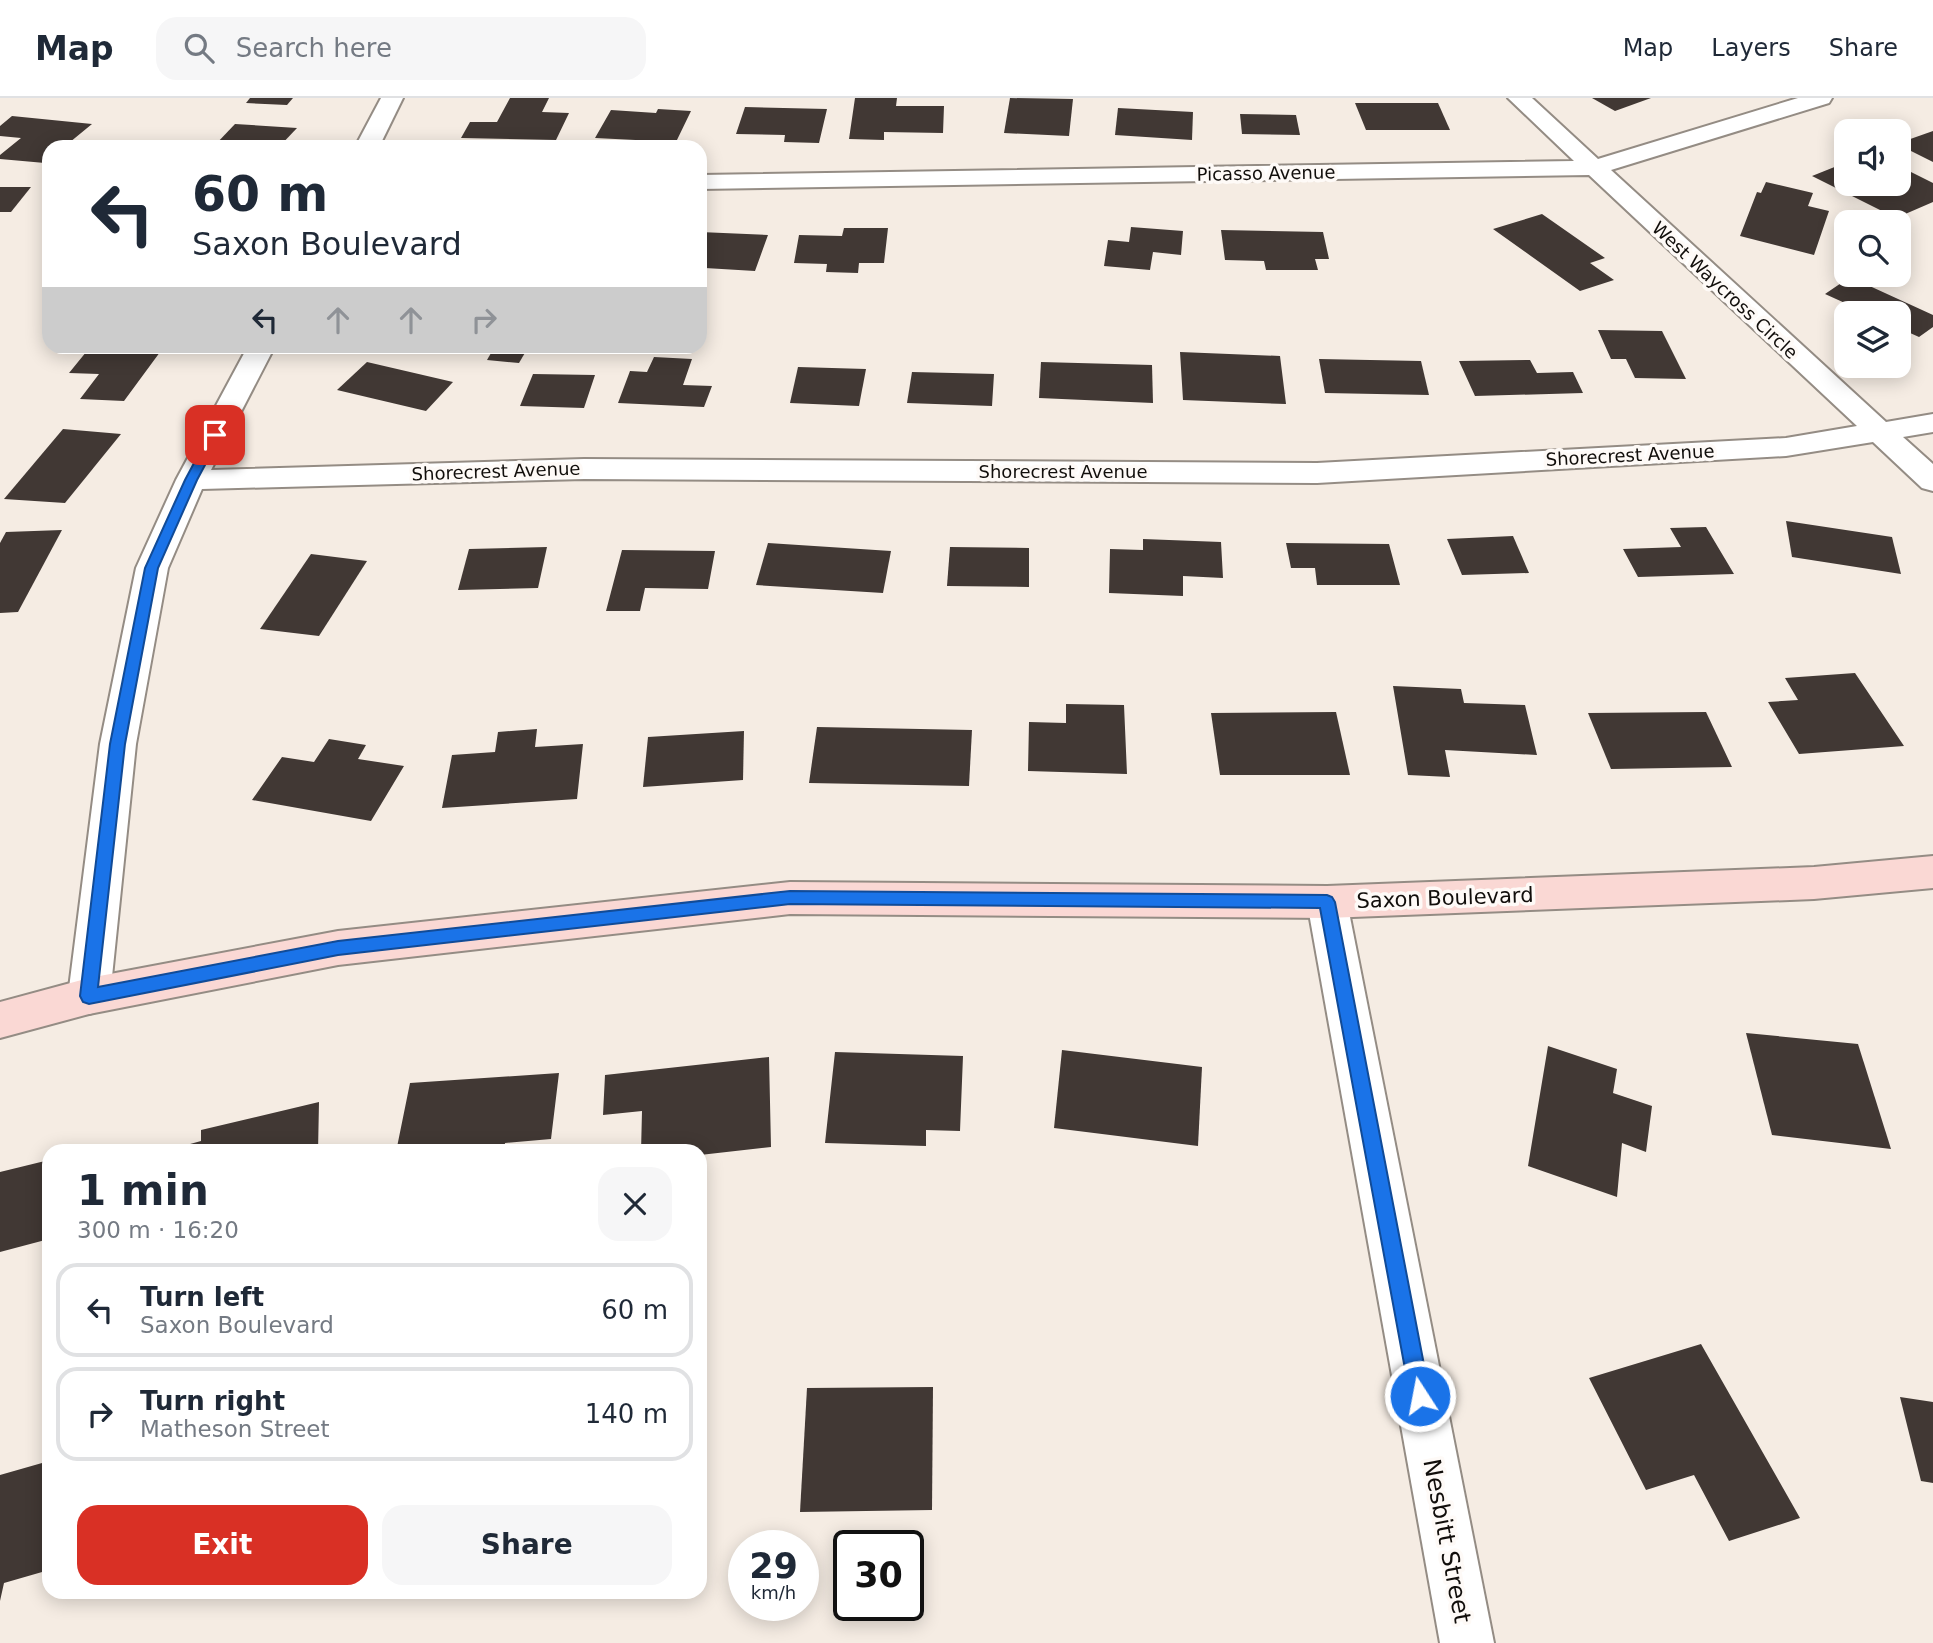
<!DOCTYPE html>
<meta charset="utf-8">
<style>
:root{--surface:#fff;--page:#f6f6f7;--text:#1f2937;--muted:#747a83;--line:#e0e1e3;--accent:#d93025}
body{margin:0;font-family:"DejaVu Sans",sans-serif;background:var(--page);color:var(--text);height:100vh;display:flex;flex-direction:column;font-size:26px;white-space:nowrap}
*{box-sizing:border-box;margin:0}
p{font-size:23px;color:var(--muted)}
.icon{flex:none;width:38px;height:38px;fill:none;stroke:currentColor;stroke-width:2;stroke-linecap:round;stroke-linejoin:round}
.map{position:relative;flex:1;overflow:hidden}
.details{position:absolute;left:42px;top:1046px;width:665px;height:455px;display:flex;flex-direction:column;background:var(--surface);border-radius:21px;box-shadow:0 4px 18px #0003}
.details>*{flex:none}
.guide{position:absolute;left:42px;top:42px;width:665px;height:214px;border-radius:21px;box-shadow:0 4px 18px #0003;background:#fff;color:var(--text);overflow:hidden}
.controls{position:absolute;left:1834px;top:21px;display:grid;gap:14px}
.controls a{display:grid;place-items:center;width:77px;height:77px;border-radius:14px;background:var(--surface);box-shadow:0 4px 18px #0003;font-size:35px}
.speed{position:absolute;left:728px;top:1432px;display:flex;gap:14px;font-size:35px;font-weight:700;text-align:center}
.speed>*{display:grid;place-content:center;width:91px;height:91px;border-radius:50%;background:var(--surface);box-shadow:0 4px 18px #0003;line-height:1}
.speed small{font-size:18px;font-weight:400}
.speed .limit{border:4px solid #111;border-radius:10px;background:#fff;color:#111}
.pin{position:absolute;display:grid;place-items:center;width:60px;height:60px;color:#fff;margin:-30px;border-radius:14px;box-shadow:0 4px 10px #0006}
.me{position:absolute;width:77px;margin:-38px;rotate:349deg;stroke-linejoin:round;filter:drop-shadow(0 0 5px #0008)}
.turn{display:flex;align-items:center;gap:24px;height:147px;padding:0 35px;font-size:32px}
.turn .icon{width:91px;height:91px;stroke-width:2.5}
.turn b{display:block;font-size:49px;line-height:60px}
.lanes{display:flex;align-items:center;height:66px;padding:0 35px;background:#0003;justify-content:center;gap:35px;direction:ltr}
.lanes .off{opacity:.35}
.round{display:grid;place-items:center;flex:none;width:74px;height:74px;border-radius:21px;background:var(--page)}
.headline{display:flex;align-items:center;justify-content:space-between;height:119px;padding:0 35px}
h1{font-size:42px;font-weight:600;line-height:52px}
.primary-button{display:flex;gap:14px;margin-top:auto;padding:14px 35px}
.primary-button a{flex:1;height:80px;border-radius:21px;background:var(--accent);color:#fff;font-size:28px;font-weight:600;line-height:80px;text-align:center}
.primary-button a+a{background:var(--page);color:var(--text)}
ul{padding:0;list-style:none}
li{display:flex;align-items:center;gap:21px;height:94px;margin:0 14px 10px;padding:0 21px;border:4px solid var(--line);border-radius:21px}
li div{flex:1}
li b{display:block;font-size:26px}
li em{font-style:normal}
header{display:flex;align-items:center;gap:42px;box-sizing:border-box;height:98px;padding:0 35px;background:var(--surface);border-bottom:2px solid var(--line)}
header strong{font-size:33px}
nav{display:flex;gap:38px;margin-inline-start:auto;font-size:24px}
.search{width:490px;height:63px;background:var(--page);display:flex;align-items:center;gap:18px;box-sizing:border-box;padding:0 24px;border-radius:21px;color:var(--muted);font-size:26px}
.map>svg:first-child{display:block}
.building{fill:#413834}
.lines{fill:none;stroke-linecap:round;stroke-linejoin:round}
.minor-casing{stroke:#948c84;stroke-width:4}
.secondary-casing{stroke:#948c84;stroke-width:4}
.minor{fill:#fff;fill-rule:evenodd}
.secondary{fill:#fad8d4;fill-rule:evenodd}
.route{fill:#1a73e8;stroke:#114b97;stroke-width:2}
.labels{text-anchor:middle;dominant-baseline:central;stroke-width:7;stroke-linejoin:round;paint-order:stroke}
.far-street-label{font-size:18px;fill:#110e0b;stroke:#fefaf7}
.street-label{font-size:21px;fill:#110e0b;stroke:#fefaf7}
.near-street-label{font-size:24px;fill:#110e0b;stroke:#fefaf7}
</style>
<header>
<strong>Map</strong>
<div class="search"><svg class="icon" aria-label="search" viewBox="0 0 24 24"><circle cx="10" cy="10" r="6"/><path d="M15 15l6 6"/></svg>Search here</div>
<nav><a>Map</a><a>Layers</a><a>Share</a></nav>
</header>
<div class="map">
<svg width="1933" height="1545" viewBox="0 0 1933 1545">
<rect width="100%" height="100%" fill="#f5ece3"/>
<g class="building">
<polygon points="250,0 293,0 287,7 246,5"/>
<polygon points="510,0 549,0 542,14 569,15 556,42 461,40 470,24 497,24"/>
<polygon points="855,0 897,0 896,8 944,8 943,35 884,34 884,42 849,41"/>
<polygon points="1010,0 1073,1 1069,38 1004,35"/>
<polygon points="1592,0 1651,0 1615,13"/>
<polygon points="1355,5 1438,5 1450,32 1366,32"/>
<polygon points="745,9 827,11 819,45 784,44 785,37 736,36"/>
<polygon points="1118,10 1193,14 1192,42 1115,37"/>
<polygon points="658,11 691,13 676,44 595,40 611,12 656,15"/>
<polygon points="1240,16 1296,17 1300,37 1242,36"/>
<polygon points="12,18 92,26 64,49 49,49 49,62 45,65 0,61 0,57 21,40 0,38 0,28"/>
<polygon points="235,26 297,30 279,49 215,47"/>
<polygon points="1933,33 1933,64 1899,47 1899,45"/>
<polygon points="1837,68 1846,72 1846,86 1899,86 1899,68 1933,85 1933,104 1896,120 1812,78"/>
<polygon points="1766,84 1813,95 1808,108 1829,113 1814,157 1740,138 1757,94 1761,95"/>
<polygon points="0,89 31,89 11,114 0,114"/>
<polygon points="1542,116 1605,160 1590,165 1614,182 1580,193 1493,131"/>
<polygon points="1131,129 1183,133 1181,157 1153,154 1150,172 1104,168 1108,142 1129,144"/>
<polygon points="844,130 888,130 884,165 859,165 858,175 826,174 827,166 794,165 799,137 842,138"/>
<polygon points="1221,132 1323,134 1329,161 1315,161 1318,172 1266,172 1264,163 1225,162"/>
<polygon points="700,134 768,137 755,173 705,170 706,165 700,165"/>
<polygon points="1850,179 1933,217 1933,229 1919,239 1899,230 1899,215 1867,215 1825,196"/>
<polygon points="1598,232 1662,233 1686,281 1635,280 1626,261 1611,261"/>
<polygon points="91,248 121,248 163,250 124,303 80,301 99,276 69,275"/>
<polygon points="495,248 529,248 519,265 487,262"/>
<polygon points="1180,254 1280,258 1286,306 1183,302"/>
<polygon points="654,259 692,261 683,287 712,288 704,309 618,305 630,273 647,274"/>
<polygon points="1319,261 1421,263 1429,297 1325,295"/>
<polygon points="1530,262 1537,275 1573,274 1583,295 1475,298 1459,263"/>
<polygon points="367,264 453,284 426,313 337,292"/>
<polygon points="1041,264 1152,267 1153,305 1039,300"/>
<polygon points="798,269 866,271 859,308 790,305"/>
<polygon points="912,274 994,276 992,308 907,305"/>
<polygon points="533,276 595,277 584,310 520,308"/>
<polygon points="63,331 121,336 65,405 4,401"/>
<polygon points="1786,423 1892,439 1901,476 1792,459"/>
<polygon points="1706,429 1734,476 1638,479 1623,451 1681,449 1670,430"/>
<polygon points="62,432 18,514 0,515 0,445 6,434"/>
<polygon points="1513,438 1529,475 1462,477 1447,441"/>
<polygon points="1143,441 1221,444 1223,480 1183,478 1183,498 1109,495 1110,451 1143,452"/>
<polygon points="768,445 891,453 883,495 756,487"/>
<polygon points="1286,445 1389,446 1400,487 1317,487 1315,470 1291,470"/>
<polygon points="547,449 538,490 458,492 469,451"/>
<polygon points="950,449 1029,450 1029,489 947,488"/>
<polygon points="622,452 715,453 708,491 645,490 640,513 606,513"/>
<polygon points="311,456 367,463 319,538 260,531"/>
<polygon points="1855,575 1904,648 1799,656 1768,604 1798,602 1785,580"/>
<polygon points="1393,588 1461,591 1464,605 1525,607 1537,657 1445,652 1450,679 1408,677"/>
<polygon points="1066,606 1124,607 1127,676 1028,673 1029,624 1066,625"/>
<polygon points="1336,614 1350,677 1220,677 1211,615"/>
<polygon points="1706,614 1732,669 1611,671 1588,615"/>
<polygon points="817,629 972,632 969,688 809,685"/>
<polygon points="537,631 535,649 583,646 577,701 442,710 452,657 495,654 498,634"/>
<polygon points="744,633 743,682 643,689 648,639"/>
<polygon points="329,641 366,647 358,661 404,668 371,723 252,702 282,659 314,664"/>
<polygon points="1746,935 1858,946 1891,1051 1772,1037"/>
<polygon points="1548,948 1617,971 1613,995 1652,1008 1646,1054 1622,1045 1617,1099 1528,1068"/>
<polygon points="1062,952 1202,969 1198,1048 1054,1030"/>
<polygon points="835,954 963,958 960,1033 926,1032 926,1048 825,1045"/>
<polygon points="769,959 771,1049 700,1057 700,1054 641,1054 642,1013 603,1017 605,977"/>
<polygon points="559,975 551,1041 505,1045 504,1054 396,1054 410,985"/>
<polygon points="319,1004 318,1054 161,1054 201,1043 201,1032"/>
<polygon points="49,1062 49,1141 0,1154 0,1074"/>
<polygon points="1701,1246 1800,1420 1729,1443 1694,1377 1646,1392 1589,1280"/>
<polygon points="933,1289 932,1412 800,1414 807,1290"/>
<polygon points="1900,1299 1933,1304 1933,1385 1921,1383"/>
<polygon points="49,1363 49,1472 4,1485 0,1503 0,1377"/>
</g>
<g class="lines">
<defs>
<g id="minor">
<polygon points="381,0 403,0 379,49 355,49"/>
<polygon points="1508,0 1532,0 1598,61 1798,0 1832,0 1829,5 1611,72 1886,324 1933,316 1933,334 1903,339 1933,366 1933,393 1922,390 1873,344 1786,358 1317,385 584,381 202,391 168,470 136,646 110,898 104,911 89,916 74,911 68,898 100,646 136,470 176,382 248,248 275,248 211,372 584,361 1317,365 1786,340 1857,328 1589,77 700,91 700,77 1574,63"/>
<polygon points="1327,788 1341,792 1347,804 1494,1545 1440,1545 1307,804 1313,792"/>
</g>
<polygon id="secondary" points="1933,758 1933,790 1814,801 1327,820 790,816 338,867 89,916 0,940 0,904 89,880 338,833 790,784 1327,788 1814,769"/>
</defs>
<use href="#minor" class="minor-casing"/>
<use href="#secondary" class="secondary-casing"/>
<use href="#minor" class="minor"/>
<use href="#secondary" class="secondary"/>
</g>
<polygon class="route" points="215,333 221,337 197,382 158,470 125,646 98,889 338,843 790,793 1327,797 1332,799 1335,804 1430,1298 1427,1305 1420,1308 1413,1305 1410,1298 1320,810 790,806 338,857 89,906 83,904 80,898 110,646 145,470 185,382 209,337"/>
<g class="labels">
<g class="far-street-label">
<text transform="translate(1266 75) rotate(-1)">Picasso Avenue</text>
<text transform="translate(1725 192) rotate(43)">West Waycross Circle</text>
<text transform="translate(1630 357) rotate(-3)">Shorecrest Avenue</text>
<text transform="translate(496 373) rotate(-2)">Shorecrest Avenue</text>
<text x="1063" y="373">Shorecrest Avenue</text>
</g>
<g class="street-label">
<text transform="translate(1445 800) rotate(-2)">Saxon Boulevard</text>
</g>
<g class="near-street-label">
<text transform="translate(1447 1443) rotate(79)">Nesbitt Street</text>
</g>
</g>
</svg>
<div class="controls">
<a><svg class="icon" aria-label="sound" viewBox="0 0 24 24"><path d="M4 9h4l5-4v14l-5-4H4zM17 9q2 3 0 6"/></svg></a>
<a><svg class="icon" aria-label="search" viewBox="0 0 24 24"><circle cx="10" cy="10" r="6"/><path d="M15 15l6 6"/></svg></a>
<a><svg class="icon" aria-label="layers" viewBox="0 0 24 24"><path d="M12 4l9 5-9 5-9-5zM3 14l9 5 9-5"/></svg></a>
</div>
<div class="speed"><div>29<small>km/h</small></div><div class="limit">30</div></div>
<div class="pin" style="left:215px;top:337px;background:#d93025"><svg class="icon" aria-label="arrive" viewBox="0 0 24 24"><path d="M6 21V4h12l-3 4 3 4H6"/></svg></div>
<svg class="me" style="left:1420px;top:1298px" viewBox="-20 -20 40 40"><circle r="17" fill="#1a73e8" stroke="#fff" stroke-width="3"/><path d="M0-11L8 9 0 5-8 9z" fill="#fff"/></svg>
<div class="guide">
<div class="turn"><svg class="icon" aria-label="left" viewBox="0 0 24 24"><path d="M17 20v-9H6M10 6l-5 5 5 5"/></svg><div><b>60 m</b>Saxon Boulevard</div></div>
<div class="lanes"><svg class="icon" aria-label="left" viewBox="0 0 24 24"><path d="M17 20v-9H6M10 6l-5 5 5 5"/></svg><svg class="icon off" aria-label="ahead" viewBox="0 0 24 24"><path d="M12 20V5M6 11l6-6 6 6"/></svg><svg class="icon off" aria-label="ahead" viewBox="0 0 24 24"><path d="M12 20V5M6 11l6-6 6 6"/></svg><svg class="icon off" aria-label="right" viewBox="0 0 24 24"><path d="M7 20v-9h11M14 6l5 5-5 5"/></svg></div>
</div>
<section class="details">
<div class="headline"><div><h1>1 min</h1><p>300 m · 16:20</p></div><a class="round"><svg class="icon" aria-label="close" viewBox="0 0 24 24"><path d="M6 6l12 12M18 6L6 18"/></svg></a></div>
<ul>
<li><svg class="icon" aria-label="left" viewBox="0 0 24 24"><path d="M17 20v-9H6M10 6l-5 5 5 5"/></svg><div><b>Turn left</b><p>Saxon Boulevard</p></div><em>60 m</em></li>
<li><svg class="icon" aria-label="right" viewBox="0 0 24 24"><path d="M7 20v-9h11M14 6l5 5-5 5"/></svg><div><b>Turn right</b><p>Matheson Street</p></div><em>140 m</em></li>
</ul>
<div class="primary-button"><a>Exit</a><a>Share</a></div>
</section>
</div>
